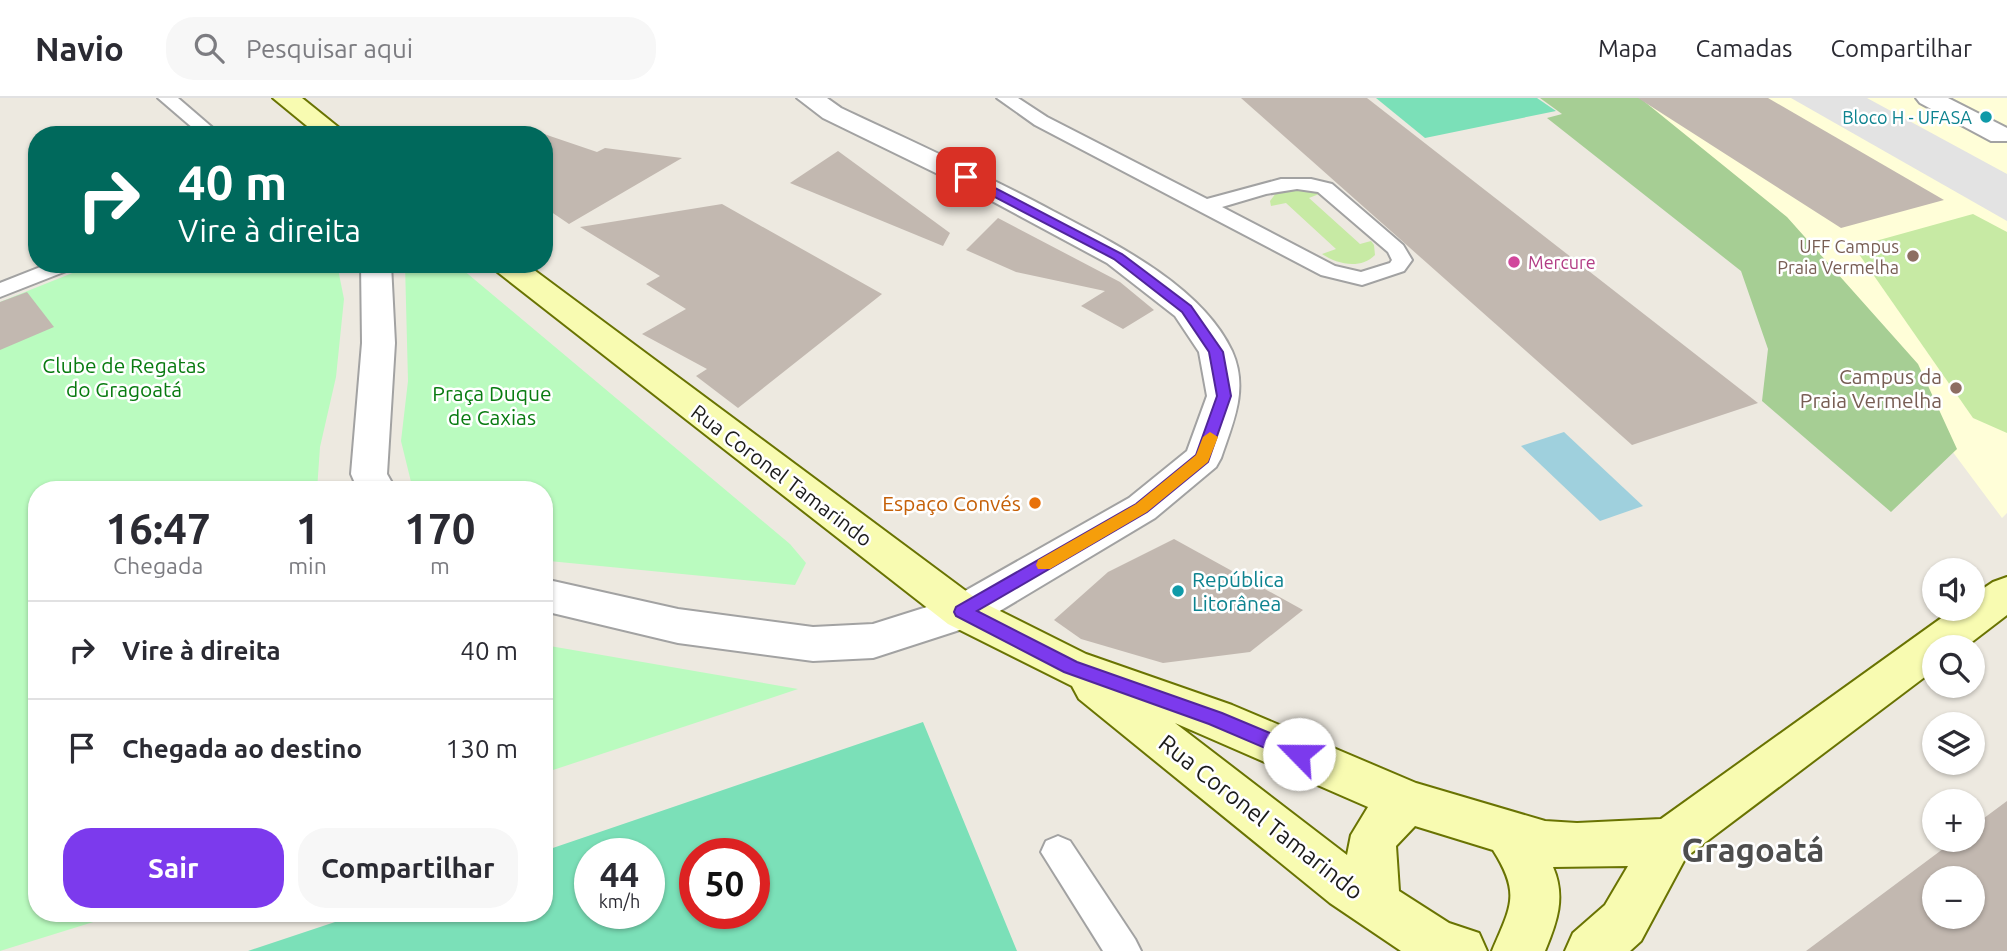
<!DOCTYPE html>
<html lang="pt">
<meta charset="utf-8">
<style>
:root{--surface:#fff;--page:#f7f7f7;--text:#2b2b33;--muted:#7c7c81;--line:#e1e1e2;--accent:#7c3aed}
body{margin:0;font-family:Ubuntu,sans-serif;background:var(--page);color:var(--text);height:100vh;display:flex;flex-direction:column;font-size:26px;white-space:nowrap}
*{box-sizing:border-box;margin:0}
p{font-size:23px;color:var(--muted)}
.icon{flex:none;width:38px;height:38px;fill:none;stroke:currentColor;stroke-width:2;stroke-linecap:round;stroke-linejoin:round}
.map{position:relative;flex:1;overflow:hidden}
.details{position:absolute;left:28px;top:383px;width:525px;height:441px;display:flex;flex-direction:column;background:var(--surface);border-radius:28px;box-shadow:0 2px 5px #0004}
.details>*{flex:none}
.top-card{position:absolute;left:28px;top:28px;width:525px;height:147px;border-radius:28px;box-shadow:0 2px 5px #0004;background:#00695c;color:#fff;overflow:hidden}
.buttons{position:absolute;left:1922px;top:460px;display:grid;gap:14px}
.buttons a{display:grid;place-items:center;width:63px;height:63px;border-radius:50%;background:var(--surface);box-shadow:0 2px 5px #0004;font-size:35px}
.speed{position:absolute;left:574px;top:740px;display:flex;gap:14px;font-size:35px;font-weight:700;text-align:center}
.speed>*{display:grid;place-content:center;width:91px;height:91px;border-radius:50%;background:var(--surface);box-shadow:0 2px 5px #0004;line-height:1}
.speed small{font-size:18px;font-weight:400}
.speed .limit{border:10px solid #d22;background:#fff;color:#111}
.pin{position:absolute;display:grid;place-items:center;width:60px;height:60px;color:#fff;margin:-30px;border-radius:14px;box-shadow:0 4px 10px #0006}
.me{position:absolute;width:77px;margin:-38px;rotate:293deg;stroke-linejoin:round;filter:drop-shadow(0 0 5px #0008)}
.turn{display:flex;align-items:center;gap:24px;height:147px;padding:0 35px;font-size:32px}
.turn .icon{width:91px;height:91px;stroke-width:2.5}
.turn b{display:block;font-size:49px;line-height:60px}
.eta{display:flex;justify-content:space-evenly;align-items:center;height:119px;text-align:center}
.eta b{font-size:42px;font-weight:700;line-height:49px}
.button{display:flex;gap:14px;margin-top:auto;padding:14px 35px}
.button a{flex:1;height:80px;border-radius:28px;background:var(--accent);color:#fff;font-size:28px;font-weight:700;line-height:80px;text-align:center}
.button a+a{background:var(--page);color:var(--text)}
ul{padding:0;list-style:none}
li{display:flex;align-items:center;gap:21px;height:98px;padding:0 35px;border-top:2px solid var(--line)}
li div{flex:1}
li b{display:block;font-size:26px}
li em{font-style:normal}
header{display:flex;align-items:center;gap:42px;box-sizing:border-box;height:98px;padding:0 35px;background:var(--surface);border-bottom:2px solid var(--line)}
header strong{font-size:33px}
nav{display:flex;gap:38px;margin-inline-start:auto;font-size:24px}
.search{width:490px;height:63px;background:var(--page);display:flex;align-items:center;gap:18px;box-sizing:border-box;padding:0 24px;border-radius:28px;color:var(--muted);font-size:26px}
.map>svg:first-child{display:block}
.education{fill:#fffed8}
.grass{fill:#c7eaa4}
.forest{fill:#a6ce94}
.park{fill:#bafbbf}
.pitch{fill:#7be0b8;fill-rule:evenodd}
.parking{fill:#e3e3e3}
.water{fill:#9fd0dd}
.building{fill:#c2b8b0;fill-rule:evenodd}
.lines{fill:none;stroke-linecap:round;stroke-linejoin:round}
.service-casing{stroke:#a2a2a2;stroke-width:4}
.pedestrian-casing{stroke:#a2a2a2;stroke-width:4}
.minor-casing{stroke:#a2a2a2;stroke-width:4}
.secondary-casing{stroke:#697302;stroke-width:4}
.service{fill:#fff;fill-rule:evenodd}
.pedestrian{fill:#fff;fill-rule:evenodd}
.minor{fill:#fff;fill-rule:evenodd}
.secondary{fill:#f8fbb1;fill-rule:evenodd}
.route{fill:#7c3aed;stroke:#51269a;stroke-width:2}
.slow{fill:#f59e0b}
.culture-dot{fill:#0f9aa8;stroke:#fff;stroke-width:2.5}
.education-dot{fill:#8d6e63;stroke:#fff;stroke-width:2.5}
.hotel-dot{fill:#d1479c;stroke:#fff;stroke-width:2.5}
.food-dot{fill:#e8710a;stroke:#fff;stroke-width:2.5}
.labels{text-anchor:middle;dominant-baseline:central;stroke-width:5;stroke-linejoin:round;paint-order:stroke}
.far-culture-label{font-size:18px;fill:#0d838f;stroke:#fff;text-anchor:end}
.far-education-label{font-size:18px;fill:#785e54;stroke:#fff;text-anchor:end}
.far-hotel-label{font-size:18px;fill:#b23c85;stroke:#fff;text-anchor:start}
.park-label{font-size:21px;fill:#087b10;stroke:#fff}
.education-label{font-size:21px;fill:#785e54;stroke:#fff;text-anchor:end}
.street-label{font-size:21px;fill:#1b1b1b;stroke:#fff}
.food-label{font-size:21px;fill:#c56008;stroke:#fff;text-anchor:end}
.culture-label{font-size:21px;fill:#0d838f;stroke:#fff;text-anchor:start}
.near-street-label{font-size:24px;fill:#1b1b1b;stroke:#fff}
.near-district-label{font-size:33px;font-weight:bold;fill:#4e4e4e;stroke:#fff}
</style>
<header>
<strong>Navio</strong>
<div class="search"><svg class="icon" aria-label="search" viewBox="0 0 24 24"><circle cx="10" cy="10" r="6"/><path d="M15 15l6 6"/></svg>Pesquisar aqui</div>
<nav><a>Mapa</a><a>Camadas</a><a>Compartilhar</a></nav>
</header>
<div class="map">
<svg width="2007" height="853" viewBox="0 0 2007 853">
<rect width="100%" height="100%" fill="#ede9e0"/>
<polygon class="education" points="1620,0 2007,0 2007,415 2002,420 1812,165"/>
<g class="grass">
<path d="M 1290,90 L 1316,94 L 1319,96 L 1309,100 L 1360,146 L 1371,143 L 1374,147 L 1375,157 C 1360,172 1337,166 1322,156 L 1336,151 L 1286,105 L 1271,108 L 1270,103 L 1276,95 Z"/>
<polygon points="1973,116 2007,134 2007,335 1973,320 1854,149"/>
</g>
<polygon class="forest" points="1540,0 1640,0 1787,119 1918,266 1957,351 1891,414 1762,303 1768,251 1741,173 1547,20 1562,16"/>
<g class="park">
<polygon points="95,166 337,166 344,201 336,279 320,349 317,392 37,392 37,816 119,816 0,853 0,204"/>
<polygon points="405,166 456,166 790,446 806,465 795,487 549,463 544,461 544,392 413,392 401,343 408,283"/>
<polygon points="544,547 798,591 544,675"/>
</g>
<g class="pitch">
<polygon points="1376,0 1537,0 1556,13 1425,40"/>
<path d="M 923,624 L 1017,853 L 248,853 L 359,816 L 544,816 L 544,753 ZM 590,756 L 649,756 L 649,816 L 590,816 ZM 695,756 L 754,756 L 754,816 L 695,816 Z"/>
</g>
<polygon class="parking" points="1791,0 1867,0 2007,76 2007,123"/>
<polygon class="water" points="1564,334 1643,408 1600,423 1521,348"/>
<g class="building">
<polygon points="1241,0 1367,0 1758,305 1632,347"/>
<polygon points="1638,0 1768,0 1944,102 1841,130"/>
<polygon points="544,36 597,54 605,50 682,60 569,126 544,109"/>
<polygon points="838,53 950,135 943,148 790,85"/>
<polygon points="722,106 882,196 738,310 696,278 707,271 642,236 686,211 646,186 660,178 580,129"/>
<polygon points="998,120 1120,184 1154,212 1123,231 1081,208 1105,193 1016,174 966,152"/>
<polygon points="27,194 54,229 0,252 0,204"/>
<polygon points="1174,441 1303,512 1250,554 1163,565 1081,541 1054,522 1108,474"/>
<path d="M 2007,703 L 2007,853 L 1806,853 L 1955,742 L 1972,742 L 1972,729 ZM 1934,780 L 1972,780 L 1972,819 L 1934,819 Z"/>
</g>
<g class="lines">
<defs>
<g id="service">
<polygon points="158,0 178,0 221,37 201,37"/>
<path d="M 997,0 L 1018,0 L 1047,19 L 1207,101 L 1281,81 L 1311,81 L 1332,86 L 1403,147 L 1412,162 L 1404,173 L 1362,187 L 1321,177 L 1035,27 ZM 1297,91 L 1318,94 L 1388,154 L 1392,162 L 1390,165 L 1361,174 L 1335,168 L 1222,109 L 1266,96 Z"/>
<polygon points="48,166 77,166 74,170 0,199 0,185"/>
<polygon points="1058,738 1070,743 1135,841 1141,853 1103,853 1041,754 1046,743"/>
</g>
<polygon id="pedestrian" points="1916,0 1948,0 2007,30 2007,43 1991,43 1920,5"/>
<g id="minor">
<path d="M 797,0 L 827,0 L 841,10 C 911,43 982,75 1051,112 C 1112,144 1201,187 1232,253 C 1249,291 1233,324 1221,360 L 1216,369 L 1155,420 L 978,526 L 873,560 L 813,563 L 678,545 L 544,513 L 544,481 L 678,511 L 813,529 L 873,526 L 949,502 L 1129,400 L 1187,353 L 1207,298 L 1199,254 L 1175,218 L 1107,165 L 979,96 L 823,20 Z"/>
<polygon points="361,166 391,166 395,245 387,376 396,392 358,392 351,376 362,245"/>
</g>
<g id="secondary">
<polygon points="273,0 302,0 348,37 318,37"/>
<path d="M 491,166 L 526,166 L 978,502 L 1086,556 L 1232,607 L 1416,685 L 1545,723 L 1577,725 L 1661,721 L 1954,511 L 1972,511 L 1972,498 L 1993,484 L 2007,479 L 2007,517 L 1964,550 L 1934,550 L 1934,572 L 1686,759 L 1641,843 L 1630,853 L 1565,853 L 1573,835 L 1605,807 L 1628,768 L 1553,769 C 1566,799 1557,824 1545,853 L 1492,853 C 1511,808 1521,796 1493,752 L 1415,728 L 1396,748 L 1399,793 L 1449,825 L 1479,835 L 1487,853 L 1401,853 L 1330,805 L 1079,601 L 1072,588 L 948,526 L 495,172 ZM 1175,625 L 1368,709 L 1351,737 L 1347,757 Z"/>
</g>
</defs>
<use href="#service" class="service-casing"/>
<use href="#pedestrian" class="pedestrian-casing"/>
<use href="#minor" class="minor-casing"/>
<use href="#secondary" class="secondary-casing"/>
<use href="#service" class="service"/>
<use href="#pedestrian" class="pedestrian"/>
<use href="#minor" class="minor"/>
<use href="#secondary" class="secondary"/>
</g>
<polygon class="route" points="962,77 970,77 1122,156 1191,208 1223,254 1231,298 1208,364 1147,414 977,513 1077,564 1222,615 1306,650 1309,656 1306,662 1299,665 1293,662 1209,626 1064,574 956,518 954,514 956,509 1136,406 1196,357 1217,298 1209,254 1182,214 1114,161 962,82"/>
<polygon class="slow" points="1210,334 1218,339 1208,364 1147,414 1050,471 1038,471 1036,467 1038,462 1136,406 1196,357 1203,339"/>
<g class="culture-dot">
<circle cx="1986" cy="19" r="7"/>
<circle cx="1178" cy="493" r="7"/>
</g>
<g class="education-dot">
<circle cx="1913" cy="158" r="7"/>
<circle cx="1956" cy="290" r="7"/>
</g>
<circle class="hotel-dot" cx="1514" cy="164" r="7"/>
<circle class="food-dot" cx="1035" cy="405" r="7"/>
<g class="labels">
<g class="far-culture-label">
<text x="1972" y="19">Bloco H - UFASA</text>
</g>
<g class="far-education-label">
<text x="1899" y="148">UFF Campus<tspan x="1899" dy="21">Praia Vermelha</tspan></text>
</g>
<g class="far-hotel-label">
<text x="1528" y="164">Mercure</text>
</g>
<g class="park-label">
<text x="124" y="267">Clube de Regatas<tspan x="124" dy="24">do Gragoatá</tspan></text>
<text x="492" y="295">Praça Duque<tspan x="492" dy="24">de Caxias</tspan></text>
</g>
<g class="education-label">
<text x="1942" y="278">Campus da<tspan x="1942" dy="24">Praia Vermelha</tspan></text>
</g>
<g class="street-label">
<text transform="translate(782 377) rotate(37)">Rua Coronel Tamarindo</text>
</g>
<g class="food-label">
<text x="1021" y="405">Espaço Convés</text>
</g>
<g class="culture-label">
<text x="1192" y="481">República<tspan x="1192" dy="24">Litorânea</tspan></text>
</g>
<g class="near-street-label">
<text transform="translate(1261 719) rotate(38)">Rua Coronel Tamarindo</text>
</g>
<g class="near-district-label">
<text x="1753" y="751">Gragoatá</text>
</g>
</g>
</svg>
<div class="buttons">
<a><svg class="icon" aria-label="sound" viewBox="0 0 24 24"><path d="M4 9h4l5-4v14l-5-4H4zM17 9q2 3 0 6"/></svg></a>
<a><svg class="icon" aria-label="search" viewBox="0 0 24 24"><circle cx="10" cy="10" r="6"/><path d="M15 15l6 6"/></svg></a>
<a><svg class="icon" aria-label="layers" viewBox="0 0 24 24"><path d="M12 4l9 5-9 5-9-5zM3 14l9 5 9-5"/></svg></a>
<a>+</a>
<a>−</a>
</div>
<div class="speed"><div>44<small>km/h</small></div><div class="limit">50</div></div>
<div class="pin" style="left:966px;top:79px;background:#d93025"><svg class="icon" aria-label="arrive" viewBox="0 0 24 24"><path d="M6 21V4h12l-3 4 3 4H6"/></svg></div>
<svg class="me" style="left:1299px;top:656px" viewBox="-20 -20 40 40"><circle r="19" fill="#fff"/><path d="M0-13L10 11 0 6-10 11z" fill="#7c3aed"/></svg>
<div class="top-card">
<div class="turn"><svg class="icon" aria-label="right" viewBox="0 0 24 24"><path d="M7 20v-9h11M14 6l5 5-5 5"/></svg><div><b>40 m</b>Vire à direita</div></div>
</div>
<section class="details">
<div class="eta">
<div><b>16:47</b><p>Chegada</p></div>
<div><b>1</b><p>min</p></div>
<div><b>170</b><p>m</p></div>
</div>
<ul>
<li><svg class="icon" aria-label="right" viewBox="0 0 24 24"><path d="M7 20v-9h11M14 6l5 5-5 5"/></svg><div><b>Vire à direita</b></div><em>40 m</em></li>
<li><svg class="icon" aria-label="arrive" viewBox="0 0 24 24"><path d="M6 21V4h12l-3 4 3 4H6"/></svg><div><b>Chegada ao destino</b></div><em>130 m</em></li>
</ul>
<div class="button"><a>Sair</a><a>Compartilhar</a></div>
</section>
</div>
